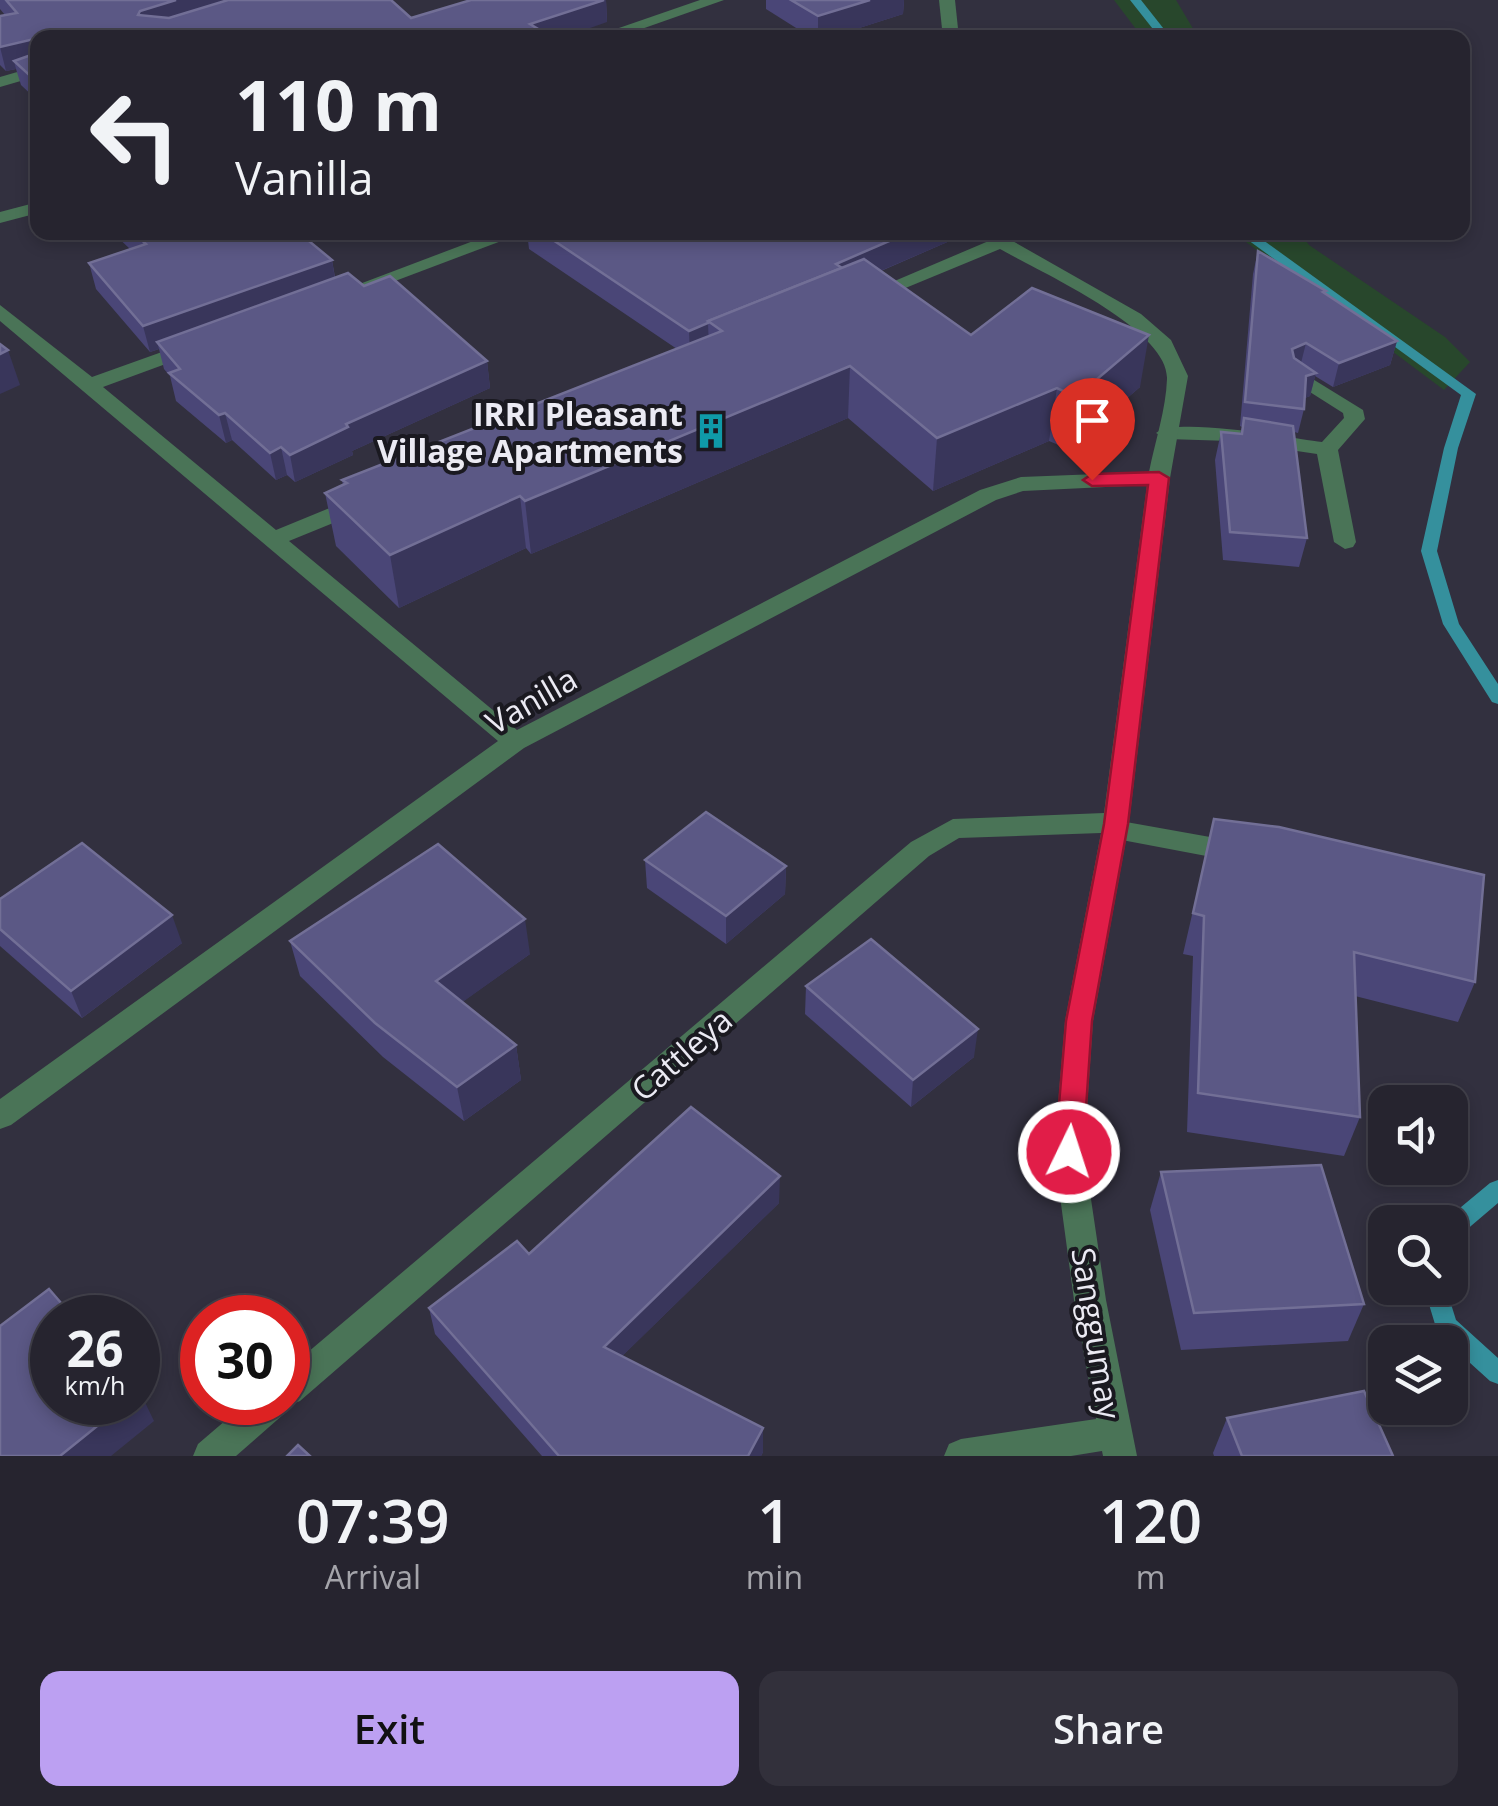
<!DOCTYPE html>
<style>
:root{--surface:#26242f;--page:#32303b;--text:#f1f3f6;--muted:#a4a4aa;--line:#42414b;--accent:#bca0f2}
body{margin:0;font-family:"Open Sans",sans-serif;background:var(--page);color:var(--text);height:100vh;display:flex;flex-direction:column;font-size:38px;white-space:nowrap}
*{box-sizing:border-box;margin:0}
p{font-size:32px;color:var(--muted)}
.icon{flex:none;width:55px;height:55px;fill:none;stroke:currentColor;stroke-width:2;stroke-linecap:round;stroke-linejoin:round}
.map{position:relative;height:1456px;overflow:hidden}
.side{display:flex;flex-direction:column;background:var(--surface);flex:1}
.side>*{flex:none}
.banner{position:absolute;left:30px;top:30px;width:1440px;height:210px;border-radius:20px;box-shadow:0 5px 15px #0003,0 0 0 2px var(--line);background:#26242f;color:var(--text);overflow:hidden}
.tools{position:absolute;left:1368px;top:1085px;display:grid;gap:20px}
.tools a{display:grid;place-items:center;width:100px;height:100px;border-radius:20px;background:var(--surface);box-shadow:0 5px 15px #0003,0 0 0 2px var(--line);font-size:50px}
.speed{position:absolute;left:30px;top:1295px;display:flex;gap:20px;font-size:50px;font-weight:700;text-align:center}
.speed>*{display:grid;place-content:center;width:130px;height:130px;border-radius:50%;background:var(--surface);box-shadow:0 5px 15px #0003,0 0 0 2px var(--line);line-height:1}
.speed small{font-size:25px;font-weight:400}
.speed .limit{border:15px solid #d22;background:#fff;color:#111}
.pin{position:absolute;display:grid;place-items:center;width:85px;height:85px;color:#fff;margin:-102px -42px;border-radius:50% 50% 50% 0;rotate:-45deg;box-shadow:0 0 10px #0007}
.pin .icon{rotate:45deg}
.me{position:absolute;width:110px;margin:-55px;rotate:4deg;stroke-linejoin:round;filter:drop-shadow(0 0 8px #0008)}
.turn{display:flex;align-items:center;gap:35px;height:210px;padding:0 40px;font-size:45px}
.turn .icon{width:130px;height:130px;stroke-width:2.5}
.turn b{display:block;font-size:70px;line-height:85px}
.eta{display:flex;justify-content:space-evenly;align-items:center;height:170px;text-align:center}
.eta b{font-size:60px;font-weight:600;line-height:70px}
.primary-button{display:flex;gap:20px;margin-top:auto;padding:20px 40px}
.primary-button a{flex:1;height:115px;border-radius:20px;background:var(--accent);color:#111;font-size:40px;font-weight:600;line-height:115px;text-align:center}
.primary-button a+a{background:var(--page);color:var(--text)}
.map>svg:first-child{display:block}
.green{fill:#28472c}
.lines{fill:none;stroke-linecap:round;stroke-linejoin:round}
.stream{fill:#35909d;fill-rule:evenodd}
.service{fill:#4a7457;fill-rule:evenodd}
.minor{fill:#4a7457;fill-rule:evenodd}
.wall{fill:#4a4677}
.shaded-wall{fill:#39365b}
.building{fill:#5b5885;stroke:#726f96;stroke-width:2.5}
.route{fill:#e11d48;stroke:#92132f;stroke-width:2.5}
.labels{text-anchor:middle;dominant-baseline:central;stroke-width:8;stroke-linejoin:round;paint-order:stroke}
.poi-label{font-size:32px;font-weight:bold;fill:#ebeaf3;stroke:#1a1920;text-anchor:end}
.street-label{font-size:32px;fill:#ebeaf3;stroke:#1a1920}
</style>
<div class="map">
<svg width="1498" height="1456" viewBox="0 0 1498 1456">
<rect width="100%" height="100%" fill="#32303f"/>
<g class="green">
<polygon points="1114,0 1176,0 1198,37 1142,37"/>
<polygon points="1234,233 1300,233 1309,245 1445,337 1470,362 1444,390"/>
</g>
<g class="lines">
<g class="stream">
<polygon points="1130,0 1141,0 1171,38 1160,38"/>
<polygon points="1237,232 1252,232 1476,394 1458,448 1437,551 1459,624 1498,684 1498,704 1492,702 1443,624 1421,551 1444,448 1461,395"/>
<polygon points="1498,1180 1498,1203 1458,1237 1450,1240 1450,1222 1443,1222 1490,1183"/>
<polygon points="1424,1288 1446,1288 1456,1320 1498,1358 1498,1384 1490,1381 1438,1334"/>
</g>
<g class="service">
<path d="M 1298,370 L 1363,410 L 1365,419 L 1338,450 L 1356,542 L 1353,547 L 1345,549 L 1334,542 L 1317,454 L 1230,441 L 1167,439 L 1156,433 C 1175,416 1292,438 1322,442 L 1344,418 L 1343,413 L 1291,380 L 1288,376 Z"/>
<polygon points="1115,820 1238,842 1247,845 1251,852 1247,859 1238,862 1106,837 1102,830 1106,823"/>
</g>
<g class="minor">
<polygon points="700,0 724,0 616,38 590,38"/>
<polygon points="939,0 955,0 959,38 943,38"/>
<polygon points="38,66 38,76 0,87 0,77"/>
<polygon points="38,202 38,213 0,223 0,212"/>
<polygon points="497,232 525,232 366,292 359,294 349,288"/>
<path d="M 987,232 L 1006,232 L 1009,239 L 1141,314 L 1171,340 L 1188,376 L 1170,478 L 1129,823 L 1093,1021 L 1084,1152 L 1106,1300 L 1137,1456 L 1103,1456 L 1102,1451 L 1071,1456 L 944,1456 L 949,1444 L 961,1439 L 1096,1419 L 1074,1300 L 1054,1152 L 1065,1021 L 1101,833 L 959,838 L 929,856 L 300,1401 L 288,1406 L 285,1413 L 236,1456 L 193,1456 L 198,1444 L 247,1402 L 288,1402 L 288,1369 L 911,842 L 953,819 L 1104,813 L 1147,485 L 1023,491 L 996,500 L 524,748 L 11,1125 L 0,1129 L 0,1099 L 498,741 L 0,321 L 0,305 L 92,377 L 187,343 L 201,343 L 201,351 L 103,387 L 276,530 L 354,498 L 370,498 L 373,503 L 370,508 L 289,541 L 517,730 L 980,490 L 1021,477 L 1149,472 C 1155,442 1166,409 1167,379 C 1169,329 1040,272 1000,249 L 874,301 L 867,303 L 857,297 L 991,240 Z"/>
</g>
</g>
<g class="wall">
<polygon points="0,0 391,0 411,18 471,0 606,0 607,22 38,38 38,101 21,85 16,69 6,71 0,65 0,16 5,15 0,9"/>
<polygon points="766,0 904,0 903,14 828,38 812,38 766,9"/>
<polygon points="112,232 298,232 332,260 335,277 364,286 487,361 490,388 352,451 353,455 295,482 287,475 276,480 232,440 226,443 176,401 170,376 164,369 159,349 150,352 96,289 89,263 130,249"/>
<polygon points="527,232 707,232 716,240 952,240 881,271 971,335 1140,387 1068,449 1049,441 933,491 848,418 531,554 526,548 399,608 336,546 325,493 343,485 342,480 677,349 529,249"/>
<polygon points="1258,251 1397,341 1390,365 1333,387 1315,376 1310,396 1305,398 1304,409 1298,433 1294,432 1307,538 1299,567 1223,560 1215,460 1221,432 1240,434 1242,427 1240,426 1253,274"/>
<polygon points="1214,819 1475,982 1458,1022 1355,996 1360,1117 1344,1156 1187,1132 1193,956 1183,954"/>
<polygon points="645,860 786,866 785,894 726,944 647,888"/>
<polygon points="0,899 182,943 82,1018 0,946"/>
<polygon points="290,941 530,954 462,1002 516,1045 521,1080 464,1121 383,1057 300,976"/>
<polygon points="806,986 974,1057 911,1107 805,1014"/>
<polygon points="1161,1172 1364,1304 1348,1341 1181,1350 1150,1210"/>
<polygon points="779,1203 622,1356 763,1428 763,1452 761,1456 542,1456 435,1334 429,1308 529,1254"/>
<polygon points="1227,1418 1393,1456 1214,1456 1213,1453"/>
</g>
<g class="shaded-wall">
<polygon points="176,0 256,0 146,34 138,15 140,11"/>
<polygon points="604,0 606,0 607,22 562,38 531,38 530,24"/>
<polygon points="870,0 904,0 903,14 828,38 818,38 818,16"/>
<polygon points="34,39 38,53 14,61 16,69 6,71 0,47"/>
<polygon points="910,232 953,232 952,240 843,287 836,264"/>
<polygon points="332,260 336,286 157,342 159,349 150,352 143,326"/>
<polygon points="708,323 709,350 690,358 689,331"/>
<polygon points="1149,335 1140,387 1068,449 1076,397"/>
<polygon points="1397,341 1390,365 1333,387 1339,363"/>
<polygon points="1306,343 1300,367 1286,373 1292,349"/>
<polygon points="8,350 20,385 0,394 0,354"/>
<polygon points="487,361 490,388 352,451 353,455 295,482 290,455 346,424"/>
<polygon points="850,366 848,418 531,554 525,501"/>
<polygon points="1316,373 1310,396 1300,400 1306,376"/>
<polygon points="1057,388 1049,441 933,491 937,438"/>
<polygon points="225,413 232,440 226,443 219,415"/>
<polygon points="281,447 287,475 276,480 270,453"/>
<polygon points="520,496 526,548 399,608 390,555"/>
<polygon points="786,866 785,894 726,944 726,916"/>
<polygon points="172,915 182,943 82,1018 71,991"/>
<polygon points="525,919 530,954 443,1016 436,981"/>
<polygon points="978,1029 974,1057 911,1107 913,1080"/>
<polygon points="516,1045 521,1080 464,1121 457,1087"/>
<polygon points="780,1176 779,1203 606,1372 604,1347"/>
<polygon points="140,1392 154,1421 111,1456 60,1456 127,1402 138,1402 138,1394"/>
<polygon points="763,1428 763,1452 761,1456 748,1456"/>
</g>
<g class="building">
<polygon points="6,0 176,0 140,11 138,15 169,18 228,0 391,0 411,18 471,0 604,0 530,24 553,38 38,38 38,83 14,61 34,54 34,39 0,47 0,16 17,13"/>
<polygon points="791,0 870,0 818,16"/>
<polygon points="133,232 298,232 332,260 143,326 89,263 146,244"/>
<polygon points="541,232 707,232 716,240 734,232 910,232 836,264 842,268 708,321 708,323 689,331"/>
<polygon points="1258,251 1326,291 1323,292 1397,341 1339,363 1306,343 1292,349 1294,358 1316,373 1306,376 1304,409 1245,402"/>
<polygon points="864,259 971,335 1032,288 1149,335 1076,397 1057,388 937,438 850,366 525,501 520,496 390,555 325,493 347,483 342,480 722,331 708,321"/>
<polygon points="348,273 364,286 390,276 487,361 346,424 348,427 290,455 281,447 270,453 225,413 219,415 169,373 180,369 157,342"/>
<polygon points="0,344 8,350 0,354"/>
<polygon points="1244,418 1293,426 1307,538 1230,532 1221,432 1242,434"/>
<polygon points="706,812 786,866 726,916 645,860"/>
<polygon points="1214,819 1279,827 1484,875 1475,982 1354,952 1360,1117 1198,1093 1204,916 1193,913"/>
<polygon points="82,843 172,915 71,991 0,929 0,899"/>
<polygon points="438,844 525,919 436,981 516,1045 457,1087 375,1023 290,941"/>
<polygon points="871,939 978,1029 913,1080 806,986"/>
<polygon points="691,1107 780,1176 604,1347 763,1428 748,1456 559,1456 429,1308 517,1241 529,1254"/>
<polygon points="1321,1165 1364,1304 1194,1313 1161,1172"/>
<polygon points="49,1289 74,1318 52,1318 52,1402 127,1402 60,1456 0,1456 0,1326"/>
<polygon points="1364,1391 1393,1456 1242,1456 1227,1418"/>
<polygon points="298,1445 310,1456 287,1456"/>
</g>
<polygon class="route" points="1159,472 1169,478 1128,824 1092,1021 1083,1152 1079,1161 1069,1165 1059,1161 1055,1152 1066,1021 1104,824 1148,485 1092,486 1083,480 1092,474"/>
<defs>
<symbol id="building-bare" viewBox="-9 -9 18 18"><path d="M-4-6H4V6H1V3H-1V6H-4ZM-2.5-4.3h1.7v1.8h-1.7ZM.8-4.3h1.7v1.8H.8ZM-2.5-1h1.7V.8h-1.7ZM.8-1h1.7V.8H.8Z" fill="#0f9aa8" stroke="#1a1920" stroke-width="2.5" paint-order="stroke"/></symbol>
</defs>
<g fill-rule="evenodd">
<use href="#building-bare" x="686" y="406" width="50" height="50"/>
</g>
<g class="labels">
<g class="poi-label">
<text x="683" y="413">IRRI Pleasant<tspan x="683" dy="37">Village Apartments</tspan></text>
</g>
<g class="street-label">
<text transform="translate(531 700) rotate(-30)">Vanilla</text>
<text transform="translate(681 1054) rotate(-41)">Cattleya</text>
<text transform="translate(1097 1333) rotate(81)">Sanggumay</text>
</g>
</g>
</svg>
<div class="tools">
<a><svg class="icon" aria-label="sound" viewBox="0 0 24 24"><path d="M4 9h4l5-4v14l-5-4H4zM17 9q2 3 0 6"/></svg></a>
<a><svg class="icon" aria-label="search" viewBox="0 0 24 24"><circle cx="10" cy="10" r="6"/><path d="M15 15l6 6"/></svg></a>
<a><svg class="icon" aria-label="layers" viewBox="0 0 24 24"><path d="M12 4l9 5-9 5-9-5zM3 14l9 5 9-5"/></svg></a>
</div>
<div class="speed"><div>26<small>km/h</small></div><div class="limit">30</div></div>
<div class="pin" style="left:1092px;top:480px;background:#d93025"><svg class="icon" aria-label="arrive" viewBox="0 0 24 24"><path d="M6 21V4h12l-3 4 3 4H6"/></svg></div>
<svg class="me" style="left:1069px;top:1152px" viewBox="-20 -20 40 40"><circle r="17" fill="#e11d48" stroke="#fff" stroke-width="3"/><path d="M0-11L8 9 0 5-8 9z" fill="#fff"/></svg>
<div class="banner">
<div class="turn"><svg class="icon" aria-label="left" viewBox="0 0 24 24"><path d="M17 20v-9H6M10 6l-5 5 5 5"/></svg><div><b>110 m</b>Vanilla</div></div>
</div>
</div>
<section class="side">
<div class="eta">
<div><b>07:39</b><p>Arrival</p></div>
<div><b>1</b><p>min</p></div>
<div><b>120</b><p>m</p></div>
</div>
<div class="primary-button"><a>Exit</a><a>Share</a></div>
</section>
